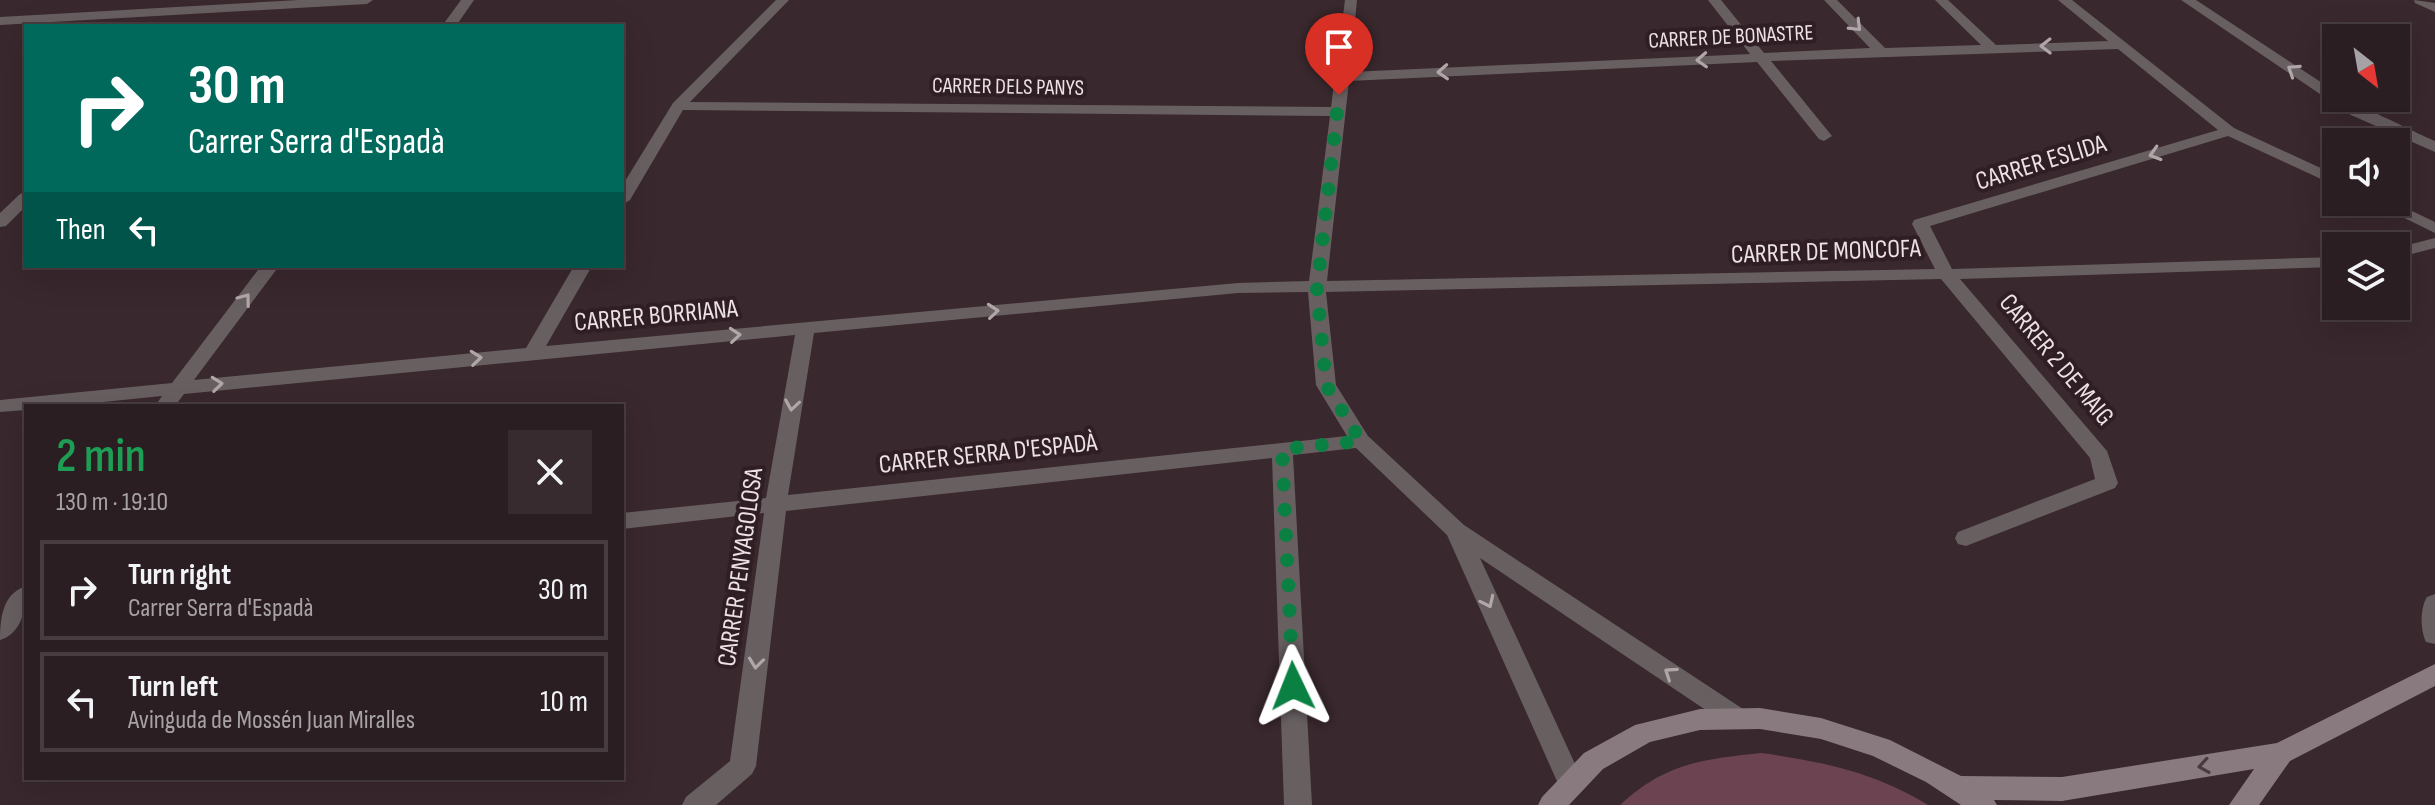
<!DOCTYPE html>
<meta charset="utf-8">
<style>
:root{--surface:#2b1e22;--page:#372b2f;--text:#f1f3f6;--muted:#a6a2a5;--line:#473c40}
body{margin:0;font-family:"Sofia Sans Condensed",sans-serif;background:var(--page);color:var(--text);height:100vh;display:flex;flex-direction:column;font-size:30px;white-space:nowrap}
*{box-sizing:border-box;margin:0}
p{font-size:26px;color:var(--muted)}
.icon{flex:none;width:44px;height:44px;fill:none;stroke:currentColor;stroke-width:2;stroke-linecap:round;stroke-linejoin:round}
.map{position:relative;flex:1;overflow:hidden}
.panel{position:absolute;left:24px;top:404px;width:600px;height:376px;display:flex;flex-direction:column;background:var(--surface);border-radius:0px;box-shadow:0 8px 32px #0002,0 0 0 2px var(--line)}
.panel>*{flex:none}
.banner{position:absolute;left:24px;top:24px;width:600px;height:244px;border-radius:0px;box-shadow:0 8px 32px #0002,0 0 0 2px var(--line);background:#00695c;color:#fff;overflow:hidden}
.needle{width:52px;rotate:149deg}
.buttons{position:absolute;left:2322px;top:24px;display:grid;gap:16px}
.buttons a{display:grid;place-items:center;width:88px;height:88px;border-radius:0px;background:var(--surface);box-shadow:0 8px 32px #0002,0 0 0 2px var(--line);font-size:40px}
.pin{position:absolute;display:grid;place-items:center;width:68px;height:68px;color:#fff;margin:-82px -34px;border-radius:50% 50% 50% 0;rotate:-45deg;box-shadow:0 0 8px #0007}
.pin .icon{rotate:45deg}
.me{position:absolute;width:88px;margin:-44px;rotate:358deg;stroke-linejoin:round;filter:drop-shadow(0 0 6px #0008)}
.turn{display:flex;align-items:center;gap:28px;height:168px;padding:0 32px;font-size:36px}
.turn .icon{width:104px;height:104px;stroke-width:2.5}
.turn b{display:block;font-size:56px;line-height:68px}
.then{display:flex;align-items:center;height:76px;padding:0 32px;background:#0003;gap:16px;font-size:30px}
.round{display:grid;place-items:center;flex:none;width:84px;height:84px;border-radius:0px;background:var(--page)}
.headline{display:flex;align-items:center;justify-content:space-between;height:136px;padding:0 32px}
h1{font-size:48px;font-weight:600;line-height:60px;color:#1e9e55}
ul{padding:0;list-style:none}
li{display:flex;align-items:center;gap:24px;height:100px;margin:0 16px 12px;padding:0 16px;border:4px solid var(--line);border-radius:0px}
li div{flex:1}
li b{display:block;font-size:30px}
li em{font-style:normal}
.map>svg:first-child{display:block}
.green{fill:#6c4350}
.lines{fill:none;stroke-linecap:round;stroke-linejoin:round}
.lane{fill:#685f61;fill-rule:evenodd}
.street{fill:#685f61;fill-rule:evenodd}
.secondary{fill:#887a7e;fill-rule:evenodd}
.oneway{stroke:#b1a6a9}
.oneway2{stroke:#4a3a3e}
.route{stroke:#0b8043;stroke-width:14;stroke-dasharray:0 25.2}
.labels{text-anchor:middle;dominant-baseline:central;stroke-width:8;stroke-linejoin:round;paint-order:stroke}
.far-street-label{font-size:22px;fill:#ece1e4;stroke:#2f1e23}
.street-label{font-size:26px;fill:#ece1e4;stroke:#2f1e23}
</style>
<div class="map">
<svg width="2435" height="805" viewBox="0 0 2435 805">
<rect width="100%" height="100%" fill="#39282d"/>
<path class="green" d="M 1762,753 C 1824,762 1874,772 1928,805 L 1620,805 C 1665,763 1703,759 1762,753 Z"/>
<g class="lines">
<path class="lane" d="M 2435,594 L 2435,644 L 2426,642 C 2420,630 2420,608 2427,597 Z"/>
<g class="street">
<polygon points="299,0 373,0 367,4 0,25 0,17"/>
<polygon points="461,0 474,0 456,26 442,26"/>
<path d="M 776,0 L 789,0 L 690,102 L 1331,107 L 1345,0 L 1357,0 L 1350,72 L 1750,54 L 1708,0 L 1721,0 L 1764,53 L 1870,48 L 1824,0 L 1837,0 L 1885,48 L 1981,45 L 1935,0 L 1948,0 L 1996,45 L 2108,41 L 2058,0 L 2072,0 L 2234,128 L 2336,175 L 2336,186 L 2228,136 L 1930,226 L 1952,269 L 2336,257 L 2336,267 L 1960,279 L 2107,451 L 2118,483 L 2115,488 L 1966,546 L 1958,544 L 1955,538 L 1958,532 L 2095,479 L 2090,458 L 1941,279 L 1326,292 L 1336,385 L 1368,436 L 1464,525 L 1743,709 L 1747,716 L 1743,723 L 1734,727 L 1725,723 L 1480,558 L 1582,779 L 1578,787 L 1569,790 L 1560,787 L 1556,779 L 1447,535 L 1356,448 L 1293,455 L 1312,805 L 1284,805 L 1272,458 L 786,511 L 756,766 L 752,774 L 716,805 L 682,805 L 686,797 L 730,761 L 764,513 L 622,529 L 622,513 L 766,498 L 795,335 L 184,394 L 175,406 L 155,406 L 162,396 L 64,406 L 26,406 L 26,410 L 0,412 L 0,400 L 172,383 L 261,266 L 279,266 L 194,380 L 526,348 L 574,266 L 592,266 L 546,346 L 1238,283 L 1309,281 L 1330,116 L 683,110 L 630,200 L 622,205 L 622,186 L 673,103 ZM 2118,49 L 2218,130 L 1914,220 L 1912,224 L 1935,269 L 1327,281 L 1349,81 L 1757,62 L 1819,139 L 1824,141 L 1832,136 L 1771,61 ZM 1308,292 L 1316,385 L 1347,436 L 788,495 L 814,333 L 1238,293 Z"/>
<path d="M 2181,0 L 2196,0 L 2336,92 L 2336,98 C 2348,98 2418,134 2435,141 L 2435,152 L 2351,115 Z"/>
<polygon points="2414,0 2435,3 2435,12 2415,3"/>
<polygon points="26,192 26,206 6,226 0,227 0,213 20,194"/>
<polygon points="2372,202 2393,202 2435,222 2435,233"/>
<polygon points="2435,238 2435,248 2396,258 2396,248"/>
<path d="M 26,586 C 26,607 23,633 0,640 C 0,619 2,594 26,586 Z"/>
</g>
<polygon class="secondary" points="2435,664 2435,686 2290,761 2259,805 2229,805 2254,769 2062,801 1994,800 1997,805 1961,805 1926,782 1873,756 1821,739 1760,729 1700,730 1650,742 1603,769 1569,805 1538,805 1542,797 1584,753 1635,725 1700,709 1760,708 1821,718 1890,740 1961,776 2062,777 2277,743"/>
</g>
<defs><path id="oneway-chevron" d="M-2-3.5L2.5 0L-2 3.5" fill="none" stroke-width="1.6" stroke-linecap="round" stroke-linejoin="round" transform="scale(2)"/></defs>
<g class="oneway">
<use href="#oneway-chevron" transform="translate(1856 26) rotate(45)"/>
<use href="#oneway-chevron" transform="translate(2046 46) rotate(179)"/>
<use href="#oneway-chevron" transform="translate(1702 60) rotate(177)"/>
<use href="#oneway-chevron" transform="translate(2293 70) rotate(-147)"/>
<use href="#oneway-chevron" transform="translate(1443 72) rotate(177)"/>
<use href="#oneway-chevron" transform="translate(2155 154) rotate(163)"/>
<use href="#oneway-chevron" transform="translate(245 299) rotate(-53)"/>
<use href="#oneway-chevron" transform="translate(993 311) rotate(-5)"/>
<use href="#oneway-chevron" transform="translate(735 335) rotate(-5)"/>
<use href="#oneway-chevron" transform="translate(476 358) rotate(-6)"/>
<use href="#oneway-chevron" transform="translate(217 384) rotate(-6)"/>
<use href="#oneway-chevron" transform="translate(792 405) rotate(99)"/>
<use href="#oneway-chevron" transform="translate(1488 602) rotate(65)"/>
<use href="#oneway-chevron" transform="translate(756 663) rotate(97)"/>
<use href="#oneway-chevron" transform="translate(1670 673) rotate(-146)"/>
</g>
<use class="oneway2" href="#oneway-chevron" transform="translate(2204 766) rotate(171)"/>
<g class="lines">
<polyline class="route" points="1293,686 1282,449 1361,441 1326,385 1317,289 1339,95"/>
</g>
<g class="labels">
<g class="far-street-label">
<text transform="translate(1731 37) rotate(-3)">CARRER DE BONASTRE</text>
<text transform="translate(1008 87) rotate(1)">CARRER DELS PANYS</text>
</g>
<g class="street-label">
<text transform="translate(2041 163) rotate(-17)">CARRER ESLIDA</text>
<text transform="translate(1826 252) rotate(-2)">CARRER DE MONCOFA</text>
<text transform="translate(656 316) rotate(-5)">CARRER BORRIANA</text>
<text transform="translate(2056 360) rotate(50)">CARRER 2 DE MAIG</text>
<text transform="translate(988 454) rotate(-6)">CARRER SERRA D'ESPADÀ</text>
<text transform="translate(741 567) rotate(-82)">CARRER PENYAGOLOSA</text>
</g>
</g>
</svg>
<div class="buttons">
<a><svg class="needle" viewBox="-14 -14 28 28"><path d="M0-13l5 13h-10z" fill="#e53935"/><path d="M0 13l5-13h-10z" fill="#a6a2a5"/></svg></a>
<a><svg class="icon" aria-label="sound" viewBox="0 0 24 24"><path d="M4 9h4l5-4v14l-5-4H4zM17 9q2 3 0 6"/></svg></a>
<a><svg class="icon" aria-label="layers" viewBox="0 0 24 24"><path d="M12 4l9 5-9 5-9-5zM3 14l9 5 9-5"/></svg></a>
</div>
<div class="pin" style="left:1339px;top:95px;background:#d93025"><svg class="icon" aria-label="arrive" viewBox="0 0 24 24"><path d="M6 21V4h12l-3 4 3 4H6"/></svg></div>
<svg class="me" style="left:1293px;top:686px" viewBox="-20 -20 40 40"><path d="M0-17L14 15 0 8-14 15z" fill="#0b8043" stroke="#fff" stroke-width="4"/></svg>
<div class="banner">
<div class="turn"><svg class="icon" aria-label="right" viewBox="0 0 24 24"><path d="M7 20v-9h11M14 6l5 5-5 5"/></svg><div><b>30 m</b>Carrer Serra d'Espadà</div></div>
<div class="then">Then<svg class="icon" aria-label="left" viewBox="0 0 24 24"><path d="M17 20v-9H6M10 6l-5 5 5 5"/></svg></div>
</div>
<section class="panel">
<div class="headline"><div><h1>2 min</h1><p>130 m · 19:10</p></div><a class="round"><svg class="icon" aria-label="close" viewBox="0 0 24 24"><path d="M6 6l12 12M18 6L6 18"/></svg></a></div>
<ul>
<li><svg class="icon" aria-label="right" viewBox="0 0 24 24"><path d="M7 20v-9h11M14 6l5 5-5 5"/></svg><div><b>Turn right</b><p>Carrer Serra d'Espadà</p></div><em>30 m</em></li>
<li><svg class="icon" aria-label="left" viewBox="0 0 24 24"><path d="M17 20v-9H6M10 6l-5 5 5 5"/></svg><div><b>Turn left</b><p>Avinguda de Mossén Juan Miralles</p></div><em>10 m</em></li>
</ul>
</section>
</div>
